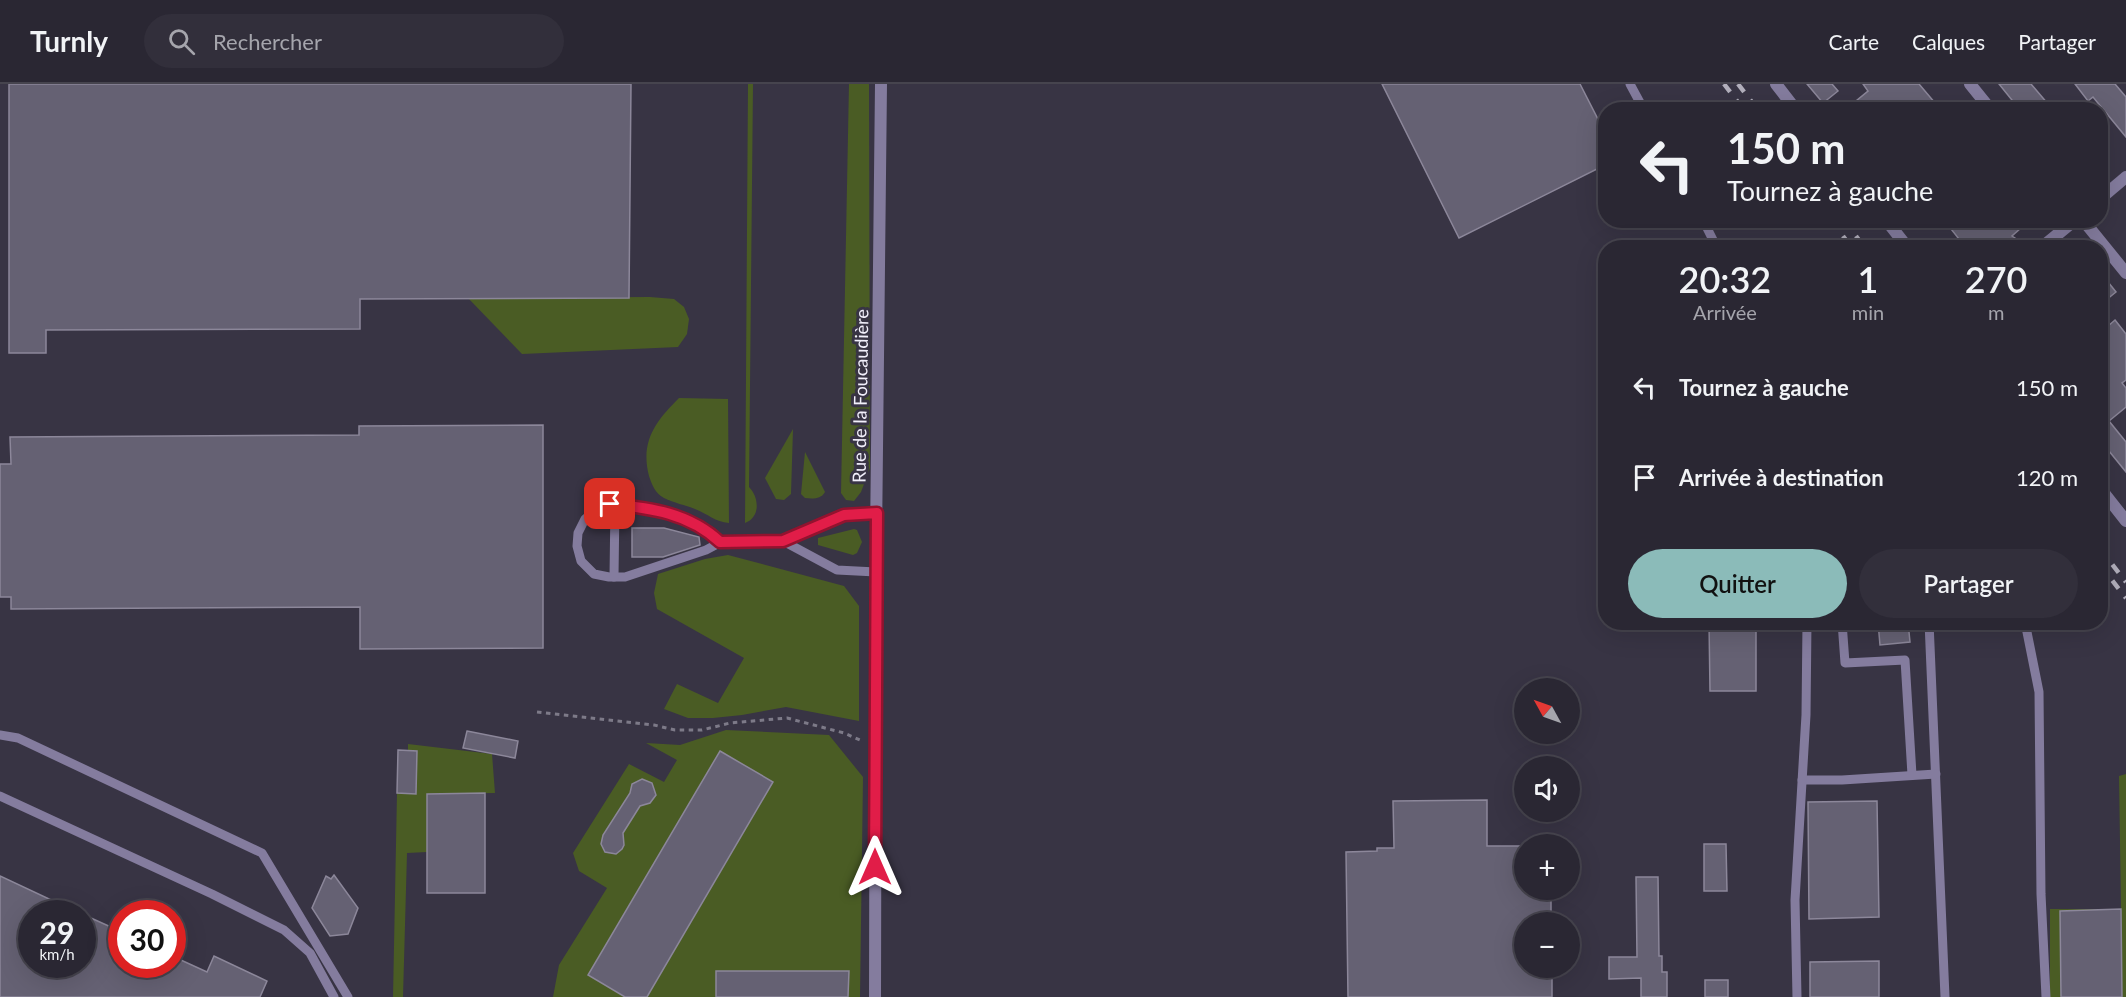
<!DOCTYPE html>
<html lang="fr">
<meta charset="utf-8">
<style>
:root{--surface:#2a2733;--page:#322f3b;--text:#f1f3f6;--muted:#a5a5ac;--line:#46444e;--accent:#8bbbb9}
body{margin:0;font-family:Lato,sans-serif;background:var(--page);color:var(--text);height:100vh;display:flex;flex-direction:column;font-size:22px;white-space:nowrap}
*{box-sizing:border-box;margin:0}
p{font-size:20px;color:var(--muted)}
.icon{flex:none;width:33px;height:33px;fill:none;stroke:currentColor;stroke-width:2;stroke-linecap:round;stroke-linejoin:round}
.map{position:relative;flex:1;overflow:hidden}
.panel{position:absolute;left:1598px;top:156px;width:510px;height:390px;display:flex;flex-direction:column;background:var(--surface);border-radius:24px;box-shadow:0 6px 24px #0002,0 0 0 2px var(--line)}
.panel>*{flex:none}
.hud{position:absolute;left:1598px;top:18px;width:510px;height:126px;border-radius:24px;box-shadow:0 6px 24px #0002,0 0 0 2px var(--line);background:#2a2733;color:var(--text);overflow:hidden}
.needle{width:39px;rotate:310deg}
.buttons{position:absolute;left:1514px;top:594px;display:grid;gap:12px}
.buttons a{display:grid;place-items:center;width:66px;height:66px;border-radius:50%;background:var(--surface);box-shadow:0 6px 24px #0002,0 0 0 2px var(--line);font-size:30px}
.speed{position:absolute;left:18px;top:816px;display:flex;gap:12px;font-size:30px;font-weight:700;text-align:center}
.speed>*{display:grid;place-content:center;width:78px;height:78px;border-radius:50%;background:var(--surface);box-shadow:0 6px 24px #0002,0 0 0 2px var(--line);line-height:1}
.speed small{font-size:15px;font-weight:400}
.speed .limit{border:9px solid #d22;background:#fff;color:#111}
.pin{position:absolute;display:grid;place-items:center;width:51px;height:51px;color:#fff;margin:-26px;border-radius:12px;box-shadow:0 3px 9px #0006}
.me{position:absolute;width:66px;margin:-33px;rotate:0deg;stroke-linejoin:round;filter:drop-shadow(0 0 4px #0008)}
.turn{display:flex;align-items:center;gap:21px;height:126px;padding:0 30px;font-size:27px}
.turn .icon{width:78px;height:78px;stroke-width:2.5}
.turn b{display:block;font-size:42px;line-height:51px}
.eta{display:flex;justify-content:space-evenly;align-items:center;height:102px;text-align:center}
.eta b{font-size:36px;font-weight:600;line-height:42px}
.cta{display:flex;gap:12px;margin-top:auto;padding:12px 30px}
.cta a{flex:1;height:69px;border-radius:36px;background:var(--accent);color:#111;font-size:24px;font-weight:600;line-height:69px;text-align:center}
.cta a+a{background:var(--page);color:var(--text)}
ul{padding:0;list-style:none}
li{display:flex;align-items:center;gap:18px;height:90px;padding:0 30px}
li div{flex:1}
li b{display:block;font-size:22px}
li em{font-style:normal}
header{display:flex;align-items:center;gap:36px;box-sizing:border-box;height:84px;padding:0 30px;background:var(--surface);border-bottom:2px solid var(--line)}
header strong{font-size:28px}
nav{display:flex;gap:33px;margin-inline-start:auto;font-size:21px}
.search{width:420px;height:54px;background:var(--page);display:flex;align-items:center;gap:15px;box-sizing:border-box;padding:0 21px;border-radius:33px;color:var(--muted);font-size:22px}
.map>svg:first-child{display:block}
.green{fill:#4a5c24}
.building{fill:#656173;stroke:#8c879a;stroke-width:1.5}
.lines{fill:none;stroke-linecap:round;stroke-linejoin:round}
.path{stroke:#7d7a88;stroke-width:3;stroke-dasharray:4.5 4.5;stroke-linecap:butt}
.lane{stroke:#847c9e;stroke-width:9}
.street{stroke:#847c9e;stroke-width:12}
.rail{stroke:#b2afbc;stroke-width:4.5;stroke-dasharray:10 10;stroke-linecap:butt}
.route-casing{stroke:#92132f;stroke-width:15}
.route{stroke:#e11d48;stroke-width:10}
.labels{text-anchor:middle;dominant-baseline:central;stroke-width:6;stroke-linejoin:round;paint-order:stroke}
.street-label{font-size:18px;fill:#f2f0fb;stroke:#383444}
</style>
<header>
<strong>Turnly</strong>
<div class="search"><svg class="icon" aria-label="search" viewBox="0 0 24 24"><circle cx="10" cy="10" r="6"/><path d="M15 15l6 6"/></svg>Rechercher</div>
<nav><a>Carte</a><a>Calques</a><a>Partager</a></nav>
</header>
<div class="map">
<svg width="2126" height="913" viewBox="0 0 2126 913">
<rect width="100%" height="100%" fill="#383444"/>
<g class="green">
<path d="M 748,0 L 753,0 L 749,403 C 759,413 761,433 745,439 Z"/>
<polygon points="849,0 869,0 870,384 861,408 854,417 846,416 841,409"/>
<polygon points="650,213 674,215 684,223 689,235 687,250 678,263 522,270 468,214"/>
<path d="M 679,314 L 728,315 L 729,439 C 715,438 708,430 695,425 C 685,421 674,419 664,414 C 655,409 652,401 649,392 C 640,357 656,337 679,314 Z"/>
<polygon points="793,345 791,410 784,416 776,415 765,394"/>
<path d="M 805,368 L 825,408 C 821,415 813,415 805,414 L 801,410 Z"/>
<polygon points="854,445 857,446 862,458 857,469 853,471 818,461 818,454"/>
<polygon points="728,471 844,502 859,522 859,637 786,623 742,631 713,634 688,634 664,625 677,600 718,619 744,574 657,525 654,509 658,490 705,475"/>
<polygon points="726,646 829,651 863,693 860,913 553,913 559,881 607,804 579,787 573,769 629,680 664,698 677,676 646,659 680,661"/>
<polygon points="408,660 492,670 495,709 427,710 427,768 407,769 403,913 393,913 397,709 407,709 417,701 417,667 408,666"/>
<polygon points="2126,690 2126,913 2050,913 2050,825 2121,825 2119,692"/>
</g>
<g class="building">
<polygon points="9,0 631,0 629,214 360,215 360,245 46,246 46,269 9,269"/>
<polygon points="1382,0 1580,0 1605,49 1605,81 1459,154"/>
<polygon points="1807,0 1832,0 1838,7 1823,19"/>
<polygon points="1863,0 1919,0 1941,26 1845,26 1868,7"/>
<polygon points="1999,0 2031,0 2048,20 2041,26 2020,26"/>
<polygon points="2075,0 2115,0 2126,13 2126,53 2093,13 2088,17"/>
<polygon points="1944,136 1982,136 1985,140 1989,137 1992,141 1997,136 2030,136 2012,152 2015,154 2003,164 1966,164"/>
<polygon points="2100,188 2116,208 2100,221"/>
<polygon points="2115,236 2126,250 2126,296 2122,299 2126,304 2126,323 2109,337 2126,358 2126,388 2100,356 2100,288 2104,285 2101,281 2105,278 2100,273 2100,249"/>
<polygon points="543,341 543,564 360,565 360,523 11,525 11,513 0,513 0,380 11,380 10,353 359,351 359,342"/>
<polygon points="632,444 664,444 699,453 700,461 663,473 632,473"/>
<polygon points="1709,538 1756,538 1756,607 1710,607"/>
<polygon points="1878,538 1908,538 1910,558 1880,561"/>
<polygon points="467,647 518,657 515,674 463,664"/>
<polygon points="398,666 417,667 416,710 397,709"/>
<polygon points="720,667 773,698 647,913 625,913 588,891"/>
<polygon points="642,695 652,699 656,711 650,719 640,722 623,749 624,761 622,765 616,770 605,768 601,760 603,751 630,709 632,700"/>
<polygon points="485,709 485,809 427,809 427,710"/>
<polygon points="1487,716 1487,762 1524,762 1524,806 1551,806 1551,838 1524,838 1524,884 1552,884 1552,913 1348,913 1346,768 1377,767 1377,764 1394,764 1393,717"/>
<polygon points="1877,717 1879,833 1809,835 1808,718"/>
<polygon points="1704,760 1726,760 1727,807 1704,807"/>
<polygon points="334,791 358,824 348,850 330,852 312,824 326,792 331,795"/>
<polygon points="0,792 81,830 32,830 32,880 82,880 82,830 122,848 122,880 172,880 172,872 207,888 214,872 267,897 260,913 0,913"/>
<polygon points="1636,793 1658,793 1659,872 1662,872 1662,888 1667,888 1667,913 1641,913 1641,894 1609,895 1609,873 1637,873"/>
<polygon points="2121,825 2122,913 2061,913 2060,827"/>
<polygon points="1879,877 1879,913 1810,913 1810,878"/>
<polygon points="716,887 849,887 848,913 716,913"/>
<rect x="1705" y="896" width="23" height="17"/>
</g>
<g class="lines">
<polyline class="path" points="537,628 654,641 675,646 702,646 730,639 787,634 844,649 862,657"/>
<g class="lane">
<polyline points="1630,0 1644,26"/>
<polyline points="1703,136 1717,164"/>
<polyline points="783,457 837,486 876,488"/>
<polyline points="721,458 706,445 682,434 635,422 610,420 596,426 585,435 578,449 577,462 581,477 594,490 609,493 625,493 706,466 721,458 783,457 844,431 877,429"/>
<polyline points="614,493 615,420"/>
<polyline points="1842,538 1845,579 1905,576 1912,691"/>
<polyline points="1929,538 1945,913"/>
<polyline points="2025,538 2039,608 2041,810 2046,913"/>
<polyline points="0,651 18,654 262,769 348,913"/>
<polyline points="1802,696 1842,696 1936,690"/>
<polyline points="0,712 212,810 284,846 310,869 334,913"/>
<polyline points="1797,913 1795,816 1806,631 1807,538"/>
</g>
<g class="street">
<polyline points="1776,0 1796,26"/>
<polyline points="1970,0 1991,26"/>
<polyline points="2100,115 2126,93"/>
<polyline points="1886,136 1908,164"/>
<polyline points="2083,136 2126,189"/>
<polyline points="2041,164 2075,136"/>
<polyline points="2100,404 2126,437"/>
<polyline points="875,913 876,456 881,0"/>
</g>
<g class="rail">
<polyline points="1724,0 1744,26"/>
<polyline points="1738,0 1758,26"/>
<polyline points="1831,136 1852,164"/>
<polyline points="1844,136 1865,164"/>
<polyline points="2100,465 2126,498"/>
<polyline points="2100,481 2126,514"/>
</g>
</g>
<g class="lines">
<defs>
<path id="route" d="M 610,420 C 651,424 689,429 720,458 L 783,457 L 844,431 L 877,429 L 875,783"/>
</defs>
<use href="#route" class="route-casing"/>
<use href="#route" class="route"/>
</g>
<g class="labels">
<g class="street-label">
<text transform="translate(860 312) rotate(-89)">Rue de la Foucaudière</text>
</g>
</g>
</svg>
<div class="buttons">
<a><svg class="needle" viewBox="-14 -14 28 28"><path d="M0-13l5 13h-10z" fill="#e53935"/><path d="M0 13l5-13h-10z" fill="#a5a5ac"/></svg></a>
<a><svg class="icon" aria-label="sound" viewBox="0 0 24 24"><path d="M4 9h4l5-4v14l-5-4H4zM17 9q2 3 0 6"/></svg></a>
<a>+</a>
<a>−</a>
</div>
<div class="speed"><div>29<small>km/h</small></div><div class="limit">30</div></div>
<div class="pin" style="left:610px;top:420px;background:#d93025"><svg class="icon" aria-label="arrive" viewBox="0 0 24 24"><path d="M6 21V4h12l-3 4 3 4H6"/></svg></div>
<svg class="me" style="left:875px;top:783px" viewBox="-20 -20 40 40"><path d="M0-17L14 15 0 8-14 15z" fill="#e11d48" stroke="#fff" stroke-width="4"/></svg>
<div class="hud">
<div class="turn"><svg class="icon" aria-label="left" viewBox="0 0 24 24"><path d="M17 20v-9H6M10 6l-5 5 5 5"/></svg><div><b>150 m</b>Tournez à gauche</div></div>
</div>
<section class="panel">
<div class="eta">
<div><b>20:32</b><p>Arrivée</p></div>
<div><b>1</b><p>min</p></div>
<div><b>270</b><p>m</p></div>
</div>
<ul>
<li><svg class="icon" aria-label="left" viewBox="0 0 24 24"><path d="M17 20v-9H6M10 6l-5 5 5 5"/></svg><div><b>Tournez à gauche</b></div><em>150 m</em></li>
<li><svg class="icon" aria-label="arrive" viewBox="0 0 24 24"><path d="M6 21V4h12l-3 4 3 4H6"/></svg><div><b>Arrivée à destination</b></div><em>120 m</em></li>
</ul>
<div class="cta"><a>Quitter</a><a>Partager</a></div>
</section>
</div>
